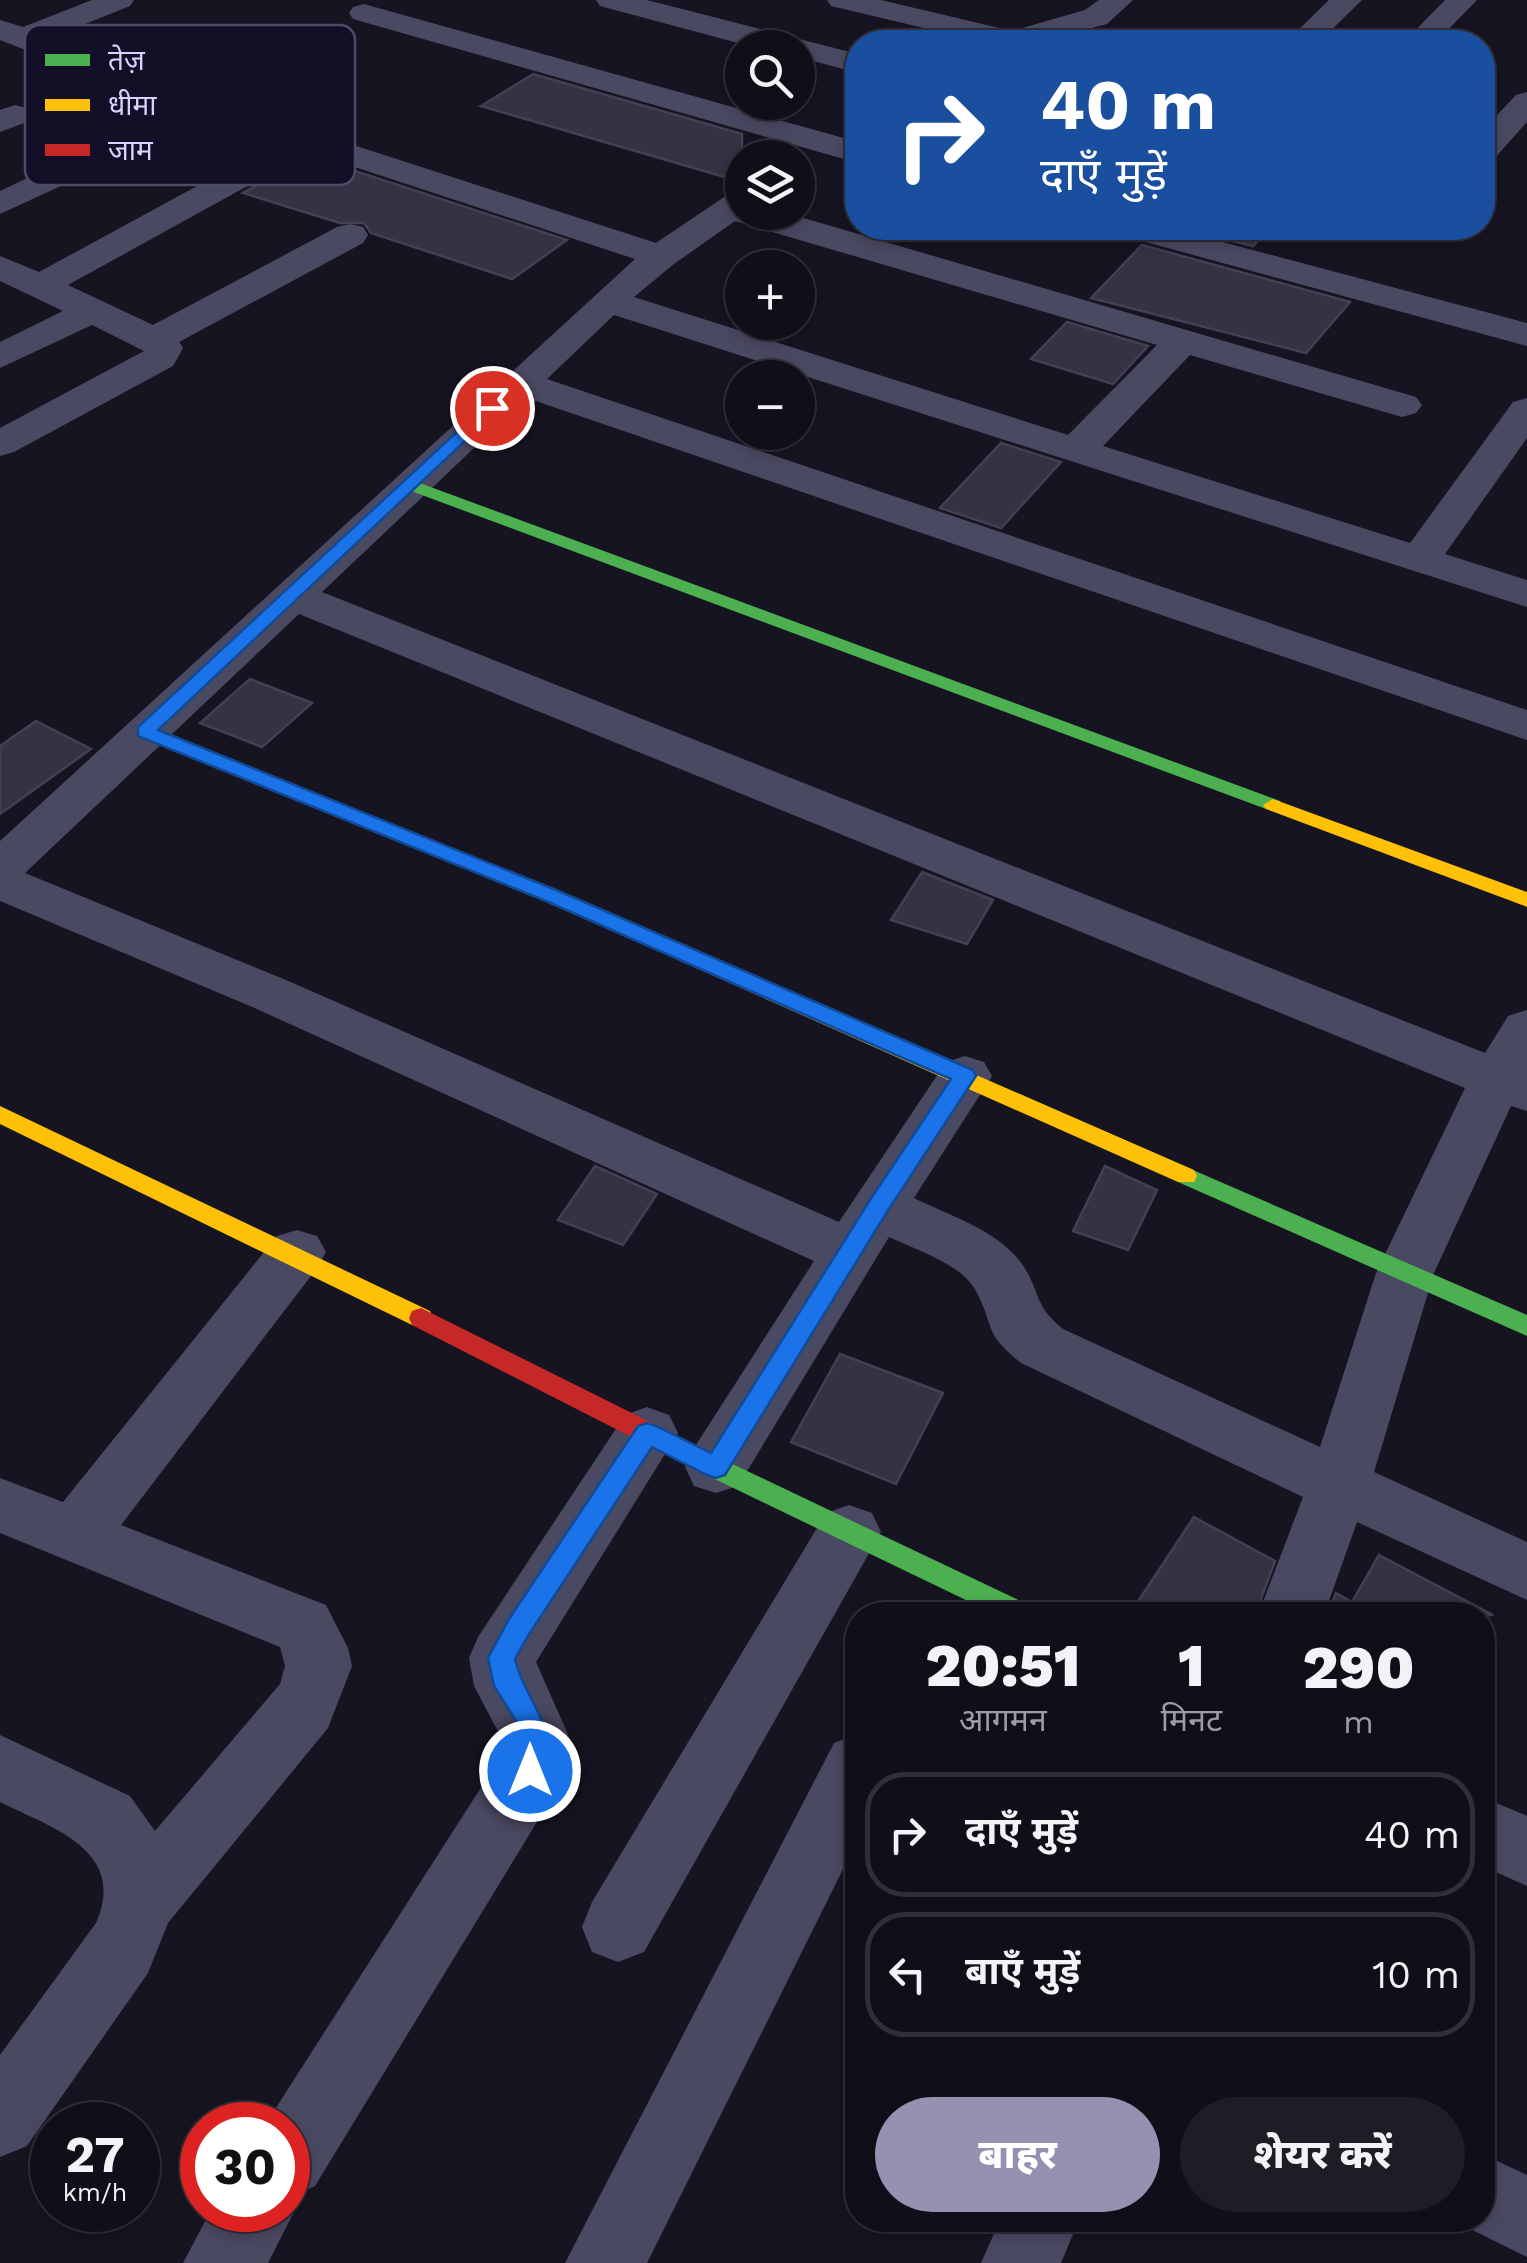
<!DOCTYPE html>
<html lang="hi">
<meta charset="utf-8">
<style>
:root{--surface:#100f19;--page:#1e1d26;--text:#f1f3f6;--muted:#9c9ca2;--line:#302f38;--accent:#9591b1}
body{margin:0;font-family:"Work Sans","Noto Sans Devanagari",sans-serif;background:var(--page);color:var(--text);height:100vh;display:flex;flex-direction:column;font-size:38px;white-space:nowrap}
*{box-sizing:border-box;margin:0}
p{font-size:32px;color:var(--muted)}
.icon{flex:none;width:55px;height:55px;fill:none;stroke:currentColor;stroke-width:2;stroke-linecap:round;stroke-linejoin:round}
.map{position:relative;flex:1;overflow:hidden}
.sheet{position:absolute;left:845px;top:1602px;width:650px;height:630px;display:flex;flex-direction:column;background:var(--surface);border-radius:40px;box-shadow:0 5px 15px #0003,0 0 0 2px var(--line)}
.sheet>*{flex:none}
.hud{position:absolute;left:845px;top:30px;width:650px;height:210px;border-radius:40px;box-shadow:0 5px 15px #0003,0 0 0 2px var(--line);background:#1a4fa0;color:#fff;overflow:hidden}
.tools{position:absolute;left:725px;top:30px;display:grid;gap:20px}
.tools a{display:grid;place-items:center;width:90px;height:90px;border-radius:50%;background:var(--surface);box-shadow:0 5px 15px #0003,0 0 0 2px var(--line);font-size:50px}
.speed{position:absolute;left:30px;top:2102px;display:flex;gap:20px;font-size:50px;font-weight:700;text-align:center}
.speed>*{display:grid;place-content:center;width:130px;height:130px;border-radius:50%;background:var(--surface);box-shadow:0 5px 15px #0003,0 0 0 2px var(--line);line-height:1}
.speed small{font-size:25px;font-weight:400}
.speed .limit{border:15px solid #d22;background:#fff;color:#111}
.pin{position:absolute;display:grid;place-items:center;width:85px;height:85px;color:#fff;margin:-42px;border:5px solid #fff;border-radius:50%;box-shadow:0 2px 10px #0007}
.me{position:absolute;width:110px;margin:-55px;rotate:0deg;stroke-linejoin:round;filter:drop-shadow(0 0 8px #0008)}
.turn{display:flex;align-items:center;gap:35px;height:210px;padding:0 30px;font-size:45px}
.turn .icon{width:130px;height:130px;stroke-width:2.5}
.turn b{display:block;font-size:70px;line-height:85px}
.eta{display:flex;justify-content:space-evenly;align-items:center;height:170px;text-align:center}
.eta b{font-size:60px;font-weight:800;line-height:70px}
.button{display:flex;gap:20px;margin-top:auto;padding:20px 30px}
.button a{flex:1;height:115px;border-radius:60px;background:var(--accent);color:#fff;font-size:40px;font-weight:800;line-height:115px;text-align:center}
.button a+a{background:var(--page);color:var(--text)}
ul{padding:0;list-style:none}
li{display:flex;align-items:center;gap:30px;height:125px;margin:0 20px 15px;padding:0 10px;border:5px solid var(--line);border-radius:40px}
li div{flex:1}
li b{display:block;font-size:38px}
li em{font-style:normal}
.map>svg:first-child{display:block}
.building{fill:#343243;stroke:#433f54;stroke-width:2.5}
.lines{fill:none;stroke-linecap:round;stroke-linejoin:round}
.street{fill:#4a4962;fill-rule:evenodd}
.fast{fill:#4caf50;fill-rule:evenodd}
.slow{fill:#ffc107;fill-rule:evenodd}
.jam{fill:#c62828;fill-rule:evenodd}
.route{fill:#1a73e8;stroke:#114b97;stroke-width:2.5}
.key{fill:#130f26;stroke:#4e4a67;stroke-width:2.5}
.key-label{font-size:28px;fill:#d9d4ff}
</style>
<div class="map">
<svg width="1527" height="2263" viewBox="0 0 1527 2263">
<rect width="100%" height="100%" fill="#161421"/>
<g class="building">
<polygon points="533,74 742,134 742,182 481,106"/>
<polygon points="309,156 567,240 512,279 371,233 364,223 340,223 243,193"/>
<polygon points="1183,228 1270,228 1253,246"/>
<polygon points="1142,245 1350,302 1306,353 1091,298"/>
<polygon points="1067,322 1148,346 1113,384 1031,359"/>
<polygon points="1001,443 1061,462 1001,528 940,508"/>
<polygon points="250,679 312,703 262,747 200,723"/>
<polygon points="36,721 91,749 0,814 0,746"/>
<polygon points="922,872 993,900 967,944 891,920"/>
<polygon points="595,1166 657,1194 623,1245 558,1220"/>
<polygon points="1105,1166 1157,1190 1128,1250 1073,1231"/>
<polygon points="840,1354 943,1393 896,1484 791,1442"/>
<polygon points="1194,1517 1275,1561 1255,1615 1129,1615"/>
<polygon points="1379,1555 1493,1615 1328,1615 1336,1593 1352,1602"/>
</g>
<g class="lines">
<g class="street">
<path d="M 92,0 L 134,0 L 130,6 L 50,38 L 193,93 L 656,243 L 730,193 L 742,190 L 742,212 L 783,212 L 1416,397 L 1422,405 L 1416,413 L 1402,417 L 1190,355 L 1103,446 L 1410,543 L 1513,402 L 1527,398 L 1527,438 L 1445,554 L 1527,580 L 1527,607 L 614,315 L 547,379 L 1527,710 L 1527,740 L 527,398 L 322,592 L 1485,1053 L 1508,1016 L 1527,1010 L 1527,1111 L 1511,1106 L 1434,1273 L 1374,1472 L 1527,1542 L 1527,1600 L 1357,1522 L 1324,1615 L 1258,1615 L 1303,1497 L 1021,1363 C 982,1331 996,1329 976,1291 C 962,1264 916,1250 889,1237 L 738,1486 L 716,1493 L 694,1486 L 685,1467 L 694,1448 L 814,1261 L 250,1006 L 0,901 L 0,841 L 635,259 L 309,152 L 68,285 L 153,325 L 337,227 L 350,224 L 363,227 L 368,235 L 363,243 L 179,342 L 183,348 L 173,366 L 14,452 L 0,456 L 0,428 L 144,351 L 92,325 L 0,368 L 0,342 L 63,311 L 0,281 L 0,256 L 39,272 L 278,142 L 206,119 L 0,214 L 0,191 L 175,108 L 0,40 L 0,20 L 23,27 ZM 735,221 L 1157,345 L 1068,435 L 634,297 L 674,264 ZM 299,614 L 1465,1088 L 1376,1273 L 1320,1447 L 1063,1329 C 1033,1305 1041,1292 1022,1264 C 998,1230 950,1216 914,1198 L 992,1076 L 984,1062 L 965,1056 L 946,1062 L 839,1222 L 286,980 L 25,873 Z"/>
<polygon points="596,0 647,0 858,54 858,73 798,57 798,48 757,48 600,6"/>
<polygon points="827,0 881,0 1012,31 1085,10 1099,0 1133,0 1107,24 1038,42 983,42 831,6"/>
<polygon points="1329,0 1362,0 1319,42 1286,42"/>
<polygon points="1445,0 1477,0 1436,42 1404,42"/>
<polygon points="364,4 858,142 858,163 353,19 349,13 353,7"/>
<polygon points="1527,92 1527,122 1494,159 1482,162 1482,131 1516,95"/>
<polygon points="15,105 27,108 31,115 27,122 0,132 0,110"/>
<polygon points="1114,228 1170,228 1527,323 1527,346 1120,235"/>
<path d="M 297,1230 L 317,1236 L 326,1252 L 317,1268 L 121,1525 L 326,1605 L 348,1648 L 352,1666 L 328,1728 L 168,1923 L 148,1973 L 27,2146 L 0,2157 L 0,2055 L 96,1923 C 128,1850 52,1828 0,1802 L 0,1735 L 130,1796 L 155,1831 L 280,1684 L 285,1666 L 280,1647 L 0,1533 L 0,1478 L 63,1502 L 277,1236 Z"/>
<polygon points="647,1407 669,1415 678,1433 536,1662 570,1739 564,1771 554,1794 315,2186 290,2197 295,2210 268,2263 183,2263 211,2210 288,2210 288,2125 265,2125 498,1761 502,1739 474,1686 469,1658 478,1637 625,1415"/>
<polygon points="849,1505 872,1513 881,1532 644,1952 618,1962 592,1952 582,1927 592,1902 826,1513"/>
<polygon points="858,1734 858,1839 647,2263 565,2263 834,1743"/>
<polygon points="1482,1797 1527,1816 1527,1886 1482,1866"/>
<polygon points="1482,2154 1527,2175 1527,2257 1454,2221 1482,2220"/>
<polygon points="1000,2220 1079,2220 1061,2263 981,2263"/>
</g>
<g class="fast">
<polygon points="409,479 1280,801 1283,805 1280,809 1266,809 403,488 401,484"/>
<polygon points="1186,1167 1527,1315 1527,1336 1178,1182 1175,1176 1178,1170"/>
<polygon points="705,1451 1033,1607 1037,1615 997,1615 696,1470 692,1462 696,1454"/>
</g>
<g class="slow">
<polygon points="1273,799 1527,892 1527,907 1266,809 1263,805"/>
<polygon points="674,943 1194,1170 1197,1176 1194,1182 1178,1182 667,955 664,950 667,945"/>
<polygon points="0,1106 430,1311 433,1318 430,1325 421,1328 412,1325 0,1124"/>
</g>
<g class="jam">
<polygon points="145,725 561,892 681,945 684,950 674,957 667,955 547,902 138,735 136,731"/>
<polygon points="421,1308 714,1454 718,1462 714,1470 705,1473 696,1470 412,1325 409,1318 412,1311"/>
</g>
</g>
<path class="route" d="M 486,405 L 500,408 L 158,730 L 561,892 L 973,1070 L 976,1076 L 887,1212 L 725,1475 L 716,1478 L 707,1475 L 652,1447 L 528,1636 L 515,1659 C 526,1707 564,1726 540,1780 L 530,1784 L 519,1780 L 515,1771 L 521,1739 L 515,1719 L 494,1686 L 488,1658 L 509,1619 L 638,1426 L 647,1423 L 656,1426 L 711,1453 L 870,1200 L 951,1079 L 546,901 L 138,736 L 138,727 Z"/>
<rect x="25" y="25" width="330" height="160" rx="15" class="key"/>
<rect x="45" y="54" width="45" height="12" fill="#4caf50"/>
<rect x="45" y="99" width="45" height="12" fill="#ffc107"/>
<rect x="45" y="144" width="45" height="12" fill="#c62828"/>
<g class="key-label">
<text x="108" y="70">तेज़</text>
<text x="108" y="115">धीमा</text>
<text x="108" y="160">जाम</text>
</g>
</svg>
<div class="tools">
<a><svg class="icon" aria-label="search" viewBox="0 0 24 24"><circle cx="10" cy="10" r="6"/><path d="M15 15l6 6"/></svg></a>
<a><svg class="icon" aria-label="layers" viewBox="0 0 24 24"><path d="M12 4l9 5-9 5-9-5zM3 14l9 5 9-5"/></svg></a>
<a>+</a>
<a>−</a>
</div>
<div class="speed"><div>27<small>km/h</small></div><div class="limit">30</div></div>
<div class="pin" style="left:492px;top:408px;background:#d93025"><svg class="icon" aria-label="arrive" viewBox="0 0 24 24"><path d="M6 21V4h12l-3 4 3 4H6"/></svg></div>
<svg class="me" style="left:530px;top:1771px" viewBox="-20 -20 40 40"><circle r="17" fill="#1a73e8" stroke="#fff" stroke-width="3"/><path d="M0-11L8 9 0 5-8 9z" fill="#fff"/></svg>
<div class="hud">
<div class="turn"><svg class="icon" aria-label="right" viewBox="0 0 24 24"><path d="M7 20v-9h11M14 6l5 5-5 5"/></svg><div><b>40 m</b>दाएँ मुड़ें</div></div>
</div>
<section class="sheet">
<div class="eta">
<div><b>20:51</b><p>आगमन</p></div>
<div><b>1</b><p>मिनट</p></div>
<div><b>290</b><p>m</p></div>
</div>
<ul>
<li><svg class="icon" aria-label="right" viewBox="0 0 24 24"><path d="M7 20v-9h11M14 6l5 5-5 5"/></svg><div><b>दाएँ मुड़ें</b></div><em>40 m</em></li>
<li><svg class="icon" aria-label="left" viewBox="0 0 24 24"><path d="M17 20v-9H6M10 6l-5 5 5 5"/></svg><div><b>बाएँ मुड़ें</b></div><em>10 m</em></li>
</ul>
<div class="button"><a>बाहर</a><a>शेयर करें</a></div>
</section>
</div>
